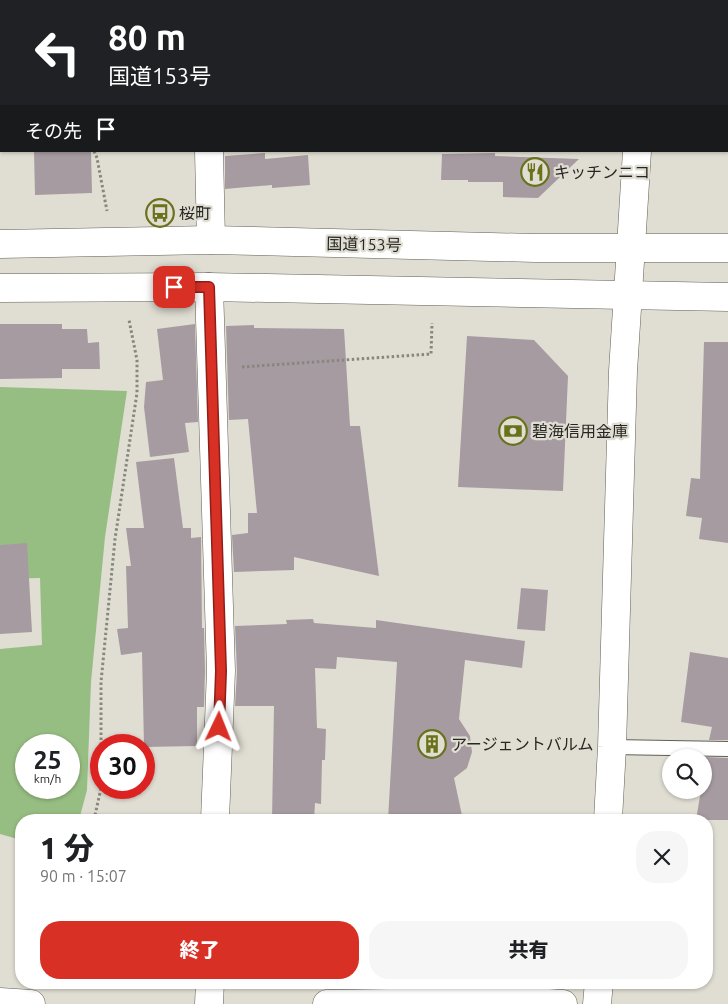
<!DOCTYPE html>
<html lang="ja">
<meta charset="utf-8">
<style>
:root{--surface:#fff;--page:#f6f6f6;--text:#202124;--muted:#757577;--accent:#d93025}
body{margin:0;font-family:Ubuntu,"Noto Sans JP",sans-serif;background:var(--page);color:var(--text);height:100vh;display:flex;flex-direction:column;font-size:19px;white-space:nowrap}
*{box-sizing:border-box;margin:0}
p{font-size:16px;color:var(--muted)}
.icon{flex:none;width:28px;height:28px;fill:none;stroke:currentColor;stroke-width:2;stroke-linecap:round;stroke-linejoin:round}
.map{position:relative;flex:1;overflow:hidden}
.sheet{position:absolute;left:15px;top:814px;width:698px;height:175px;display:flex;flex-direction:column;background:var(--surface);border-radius:20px;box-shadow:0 1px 4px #0004}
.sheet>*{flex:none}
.guide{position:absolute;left:0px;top:0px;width:729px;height:152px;box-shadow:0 1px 4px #0004;background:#202124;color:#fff;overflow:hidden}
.tools{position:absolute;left:662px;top:749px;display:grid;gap:10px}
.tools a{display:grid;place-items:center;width:50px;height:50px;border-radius:50%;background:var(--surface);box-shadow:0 1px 4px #0004;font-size:25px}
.speed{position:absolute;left:15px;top:734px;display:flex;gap:10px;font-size:25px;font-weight:700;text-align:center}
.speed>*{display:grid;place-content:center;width:65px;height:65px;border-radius:50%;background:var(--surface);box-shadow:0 1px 4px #0004;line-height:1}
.speed small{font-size:12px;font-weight:400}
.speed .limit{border:8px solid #d22;background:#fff;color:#111}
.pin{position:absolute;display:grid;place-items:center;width:42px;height:42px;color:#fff;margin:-21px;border-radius:10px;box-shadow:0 2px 8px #0006}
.me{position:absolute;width:55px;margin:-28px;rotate:2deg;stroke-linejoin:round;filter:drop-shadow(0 0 4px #0008)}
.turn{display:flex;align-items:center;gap:18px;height:105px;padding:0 25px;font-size:22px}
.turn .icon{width:65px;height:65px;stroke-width:2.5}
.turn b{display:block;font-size:35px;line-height:42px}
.then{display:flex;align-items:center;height:48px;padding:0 25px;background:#0003;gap:10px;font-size:19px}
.round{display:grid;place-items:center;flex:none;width:52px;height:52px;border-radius:20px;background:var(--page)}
.head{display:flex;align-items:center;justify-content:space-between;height:85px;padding:0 25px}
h1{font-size:30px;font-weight:800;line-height:38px}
.action{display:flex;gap:10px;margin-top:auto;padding:10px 25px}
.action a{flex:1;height:58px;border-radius:20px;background:var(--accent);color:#fff;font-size:20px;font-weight:800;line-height:58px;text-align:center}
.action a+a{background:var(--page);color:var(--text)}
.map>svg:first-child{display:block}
.forest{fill:#97be82;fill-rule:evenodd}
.building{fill:#a69ba1}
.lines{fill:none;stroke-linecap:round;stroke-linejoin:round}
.service-casing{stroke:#615f55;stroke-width:16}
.minor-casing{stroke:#615f55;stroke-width:29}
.tertiary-casing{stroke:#615f55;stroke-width:29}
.secondary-casing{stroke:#615f55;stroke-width:29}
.trunk-casing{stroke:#615f55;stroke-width:29}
.path{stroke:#88877f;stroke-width:3;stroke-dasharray:2.5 2.5;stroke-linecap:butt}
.service{stroke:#fff;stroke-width:14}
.minor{stroke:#fff;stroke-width:28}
.tertiary{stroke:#fff;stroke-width:28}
.secondary{stroke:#fff;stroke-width:28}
.trunk{stroke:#fff;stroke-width:28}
.route-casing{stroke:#8d1f18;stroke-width:12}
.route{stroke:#d93025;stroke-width:9}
.labels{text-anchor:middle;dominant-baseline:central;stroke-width:4.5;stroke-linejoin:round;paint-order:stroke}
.poi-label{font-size:16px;fill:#272622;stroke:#e0ded3;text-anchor:start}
.street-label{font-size:16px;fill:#272622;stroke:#e0ded3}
</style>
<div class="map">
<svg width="728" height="1004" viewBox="0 0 728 1004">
<rect width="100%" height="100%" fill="#e0ded3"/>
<path class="forest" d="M 0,387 L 127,391 L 105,537 L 91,682 L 87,790 L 79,820 L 21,820 L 21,840 L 0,834 L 0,649 L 42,645 L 40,578 L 0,579 ZM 26,745 L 69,745 L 69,788 L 26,788 Z"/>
<g class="building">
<polygon points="34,151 91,151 92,193 35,195"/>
<polygon points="265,153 265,159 308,155 310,185 272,188 272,185 225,189 225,156"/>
<polygon points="495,153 495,156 579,159 538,198 503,197 503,182 468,182 468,180 441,180 442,154"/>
<polygon points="0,324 62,324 62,329 87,329 88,343 99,342 100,369 62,369 62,378 0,379"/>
<polygon points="195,324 198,422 185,423 189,452 150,457 144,407 146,382 163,380 157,329"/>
<polygon points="254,325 254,328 344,329 350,426 360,426 379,576 294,557 294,570 234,572 232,535 248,533 248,513 257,513 248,419 229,420 226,326"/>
<polygon points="467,336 534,340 568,376 563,491 458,487"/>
<polygon points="704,342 728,342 728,543 699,539 702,518 686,516 691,478 700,479"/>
<polygon points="174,458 183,528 191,528 191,538 201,537 202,628 204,628 205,671 204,707 197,707 197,746 144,747 142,652 121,655 117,629 128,628 126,566 131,566 126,528 144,528 136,462"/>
<polygon points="27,543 32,632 0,634 0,545"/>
<polygon points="521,588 548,590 545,631 517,629"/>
<polygon points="313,619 314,623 376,628 376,620 525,641 522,668 465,660 459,719 470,736 472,752 467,768 454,778 463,820 388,820 397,662 337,657 336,669 315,668 317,728 326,729 325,760 322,760 321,804 315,803 314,820 272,820 274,706 235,706 237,672 235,626 287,624 286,620"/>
<polygon points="690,652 728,658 728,740 709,740 712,727 681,722"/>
<polygon points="706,757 728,758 728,820 696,820 701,790 704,790 704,774"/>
</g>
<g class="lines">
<defs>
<polyline id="service" points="612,747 728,749"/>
<g id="minor">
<polyline points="206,0 206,1"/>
<polyline points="209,151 211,240"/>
<polyline points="209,287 221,671 215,820"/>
<polyline points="209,1004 210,982"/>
</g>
<g id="tertiary">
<polyline points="608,820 612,747 623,371 631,246"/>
<polyline points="0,1002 31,1004"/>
<polyline points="327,1004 518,1001 563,1004"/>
<polyline points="597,1004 599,982"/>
</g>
<g id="secondary">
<polyline points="643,1 643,0"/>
<polyline points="631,246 637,151"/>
</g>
<g id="trunk">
<polyline points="0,244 211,240 535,248 728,248"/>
<polyline points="0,288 209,287 728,297"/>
</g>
</defs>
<use href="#service" class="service-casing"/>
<use href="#minor" class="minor-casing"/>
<use href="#tertiary" class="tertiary-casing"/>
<use href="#secondary" class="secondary-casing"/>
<use href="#trunk" class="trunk-casing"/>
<g class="path">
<polyline points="74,0 74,1"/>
<polyline points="94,151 97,158 107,211"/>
<polyline points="242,367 431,354 432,323"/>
<polyline points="101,770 101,682 115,539 137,393 137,360 129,320"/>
<polyline points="94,820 101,788"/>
</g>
<use href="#service" class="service"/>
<use href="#minor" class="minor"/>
<use href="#tertiary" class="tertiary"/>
<use href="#secondary" class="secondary"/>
<use href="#trunk" class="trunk"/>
</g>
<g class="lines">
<defs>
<polyline id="route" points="174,287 209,287 221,671 219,727"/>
</defs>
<use href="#route" class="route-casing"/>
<use href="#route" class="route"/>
</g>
<defs>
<symbol id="restaurant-ring" viewBox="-11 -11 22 22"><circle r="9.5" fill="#e0ded3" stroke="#69711a" stroke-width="1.5"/><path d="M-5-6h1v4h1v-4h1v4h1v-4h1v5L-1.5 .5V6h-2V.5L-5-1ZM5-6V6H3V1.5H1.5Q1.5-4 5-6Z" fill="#69711a"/></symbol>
<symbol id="bus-ring" viewBox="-11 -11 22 22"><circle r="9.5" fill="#e0ded3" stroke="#69711a" stroke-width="1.5"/><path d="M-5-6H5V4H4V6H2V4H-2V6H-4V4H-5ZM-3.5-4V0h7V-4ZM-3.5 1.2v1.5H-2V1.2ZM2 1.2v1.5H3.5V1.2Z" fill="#69711a"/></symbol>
<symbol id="bank-ring" viewBox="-11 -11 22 22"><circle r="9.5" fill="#e0ded3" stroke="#69711a" stroke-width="1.5"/><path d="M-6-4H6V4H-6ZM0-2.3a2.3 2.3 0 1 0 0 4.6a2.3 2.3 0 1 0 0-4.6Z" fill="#69711a"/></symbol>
<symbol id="building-ring" viewBox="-11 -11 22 22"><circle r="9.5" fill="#e0ded3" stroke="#69711a" stroke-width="1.5"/><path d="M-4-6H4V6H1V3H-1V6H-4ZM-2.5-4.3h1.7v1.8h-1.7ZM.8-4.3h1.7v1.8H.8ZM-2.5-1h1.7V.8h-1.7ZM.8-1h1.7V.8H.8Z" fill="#69711a"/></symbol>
</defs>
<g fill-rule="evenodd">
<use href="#restaurant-ring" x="519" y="156" width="32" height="32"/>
<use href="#bus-ring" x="144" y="197" width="32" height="32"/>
<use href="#bank-ring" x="497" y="415" width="32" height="32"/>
<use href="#building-ring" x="416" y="728" width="32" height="32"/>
</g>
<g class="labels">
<g class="poi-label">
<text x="554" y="172">キッチンニコ</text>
<text x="179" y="213">桜町</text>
<text x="532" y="431">碧海信用金庫</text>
<text x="451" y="744">アージェントバルム</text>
</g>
<g class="street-label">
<text transform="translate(364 244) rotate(1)">国道153号</text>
</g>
</g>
</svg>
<div class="tools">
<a><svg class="icon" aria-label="search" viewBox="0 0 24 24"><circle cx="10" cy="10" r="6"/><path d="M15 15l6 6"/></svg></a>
</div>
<div class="speed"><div>25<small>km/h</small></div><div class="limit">30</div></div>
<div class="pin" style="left:174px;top:287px;background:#d93025"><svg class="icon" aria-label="arrive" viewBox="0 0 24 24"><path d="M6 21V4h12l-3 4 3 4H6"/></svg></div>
<svg class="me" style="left:219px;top:727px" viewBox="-20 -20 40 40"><path d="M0-17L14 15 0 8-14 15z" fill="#d93025" stroke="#fff" stroke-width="4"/></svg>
<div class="guide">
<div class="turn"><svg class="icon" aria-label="left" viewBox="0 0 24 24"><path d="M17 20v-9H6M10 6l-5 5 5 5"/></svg><div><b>80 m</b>国道153号</div></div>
<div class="then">その先<svg class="icon" aria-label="arrive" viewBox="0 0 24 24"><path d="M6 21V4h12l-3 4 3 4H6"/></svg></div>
</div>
<section class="sheet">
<div class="head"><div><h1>1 分</h1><p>90 m · 15:07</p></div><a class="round"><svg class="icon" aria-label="close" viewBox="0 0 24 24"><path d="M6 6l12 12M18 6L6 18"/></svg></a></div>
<div class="action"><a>終了</a><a>共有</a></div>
</section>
</div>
